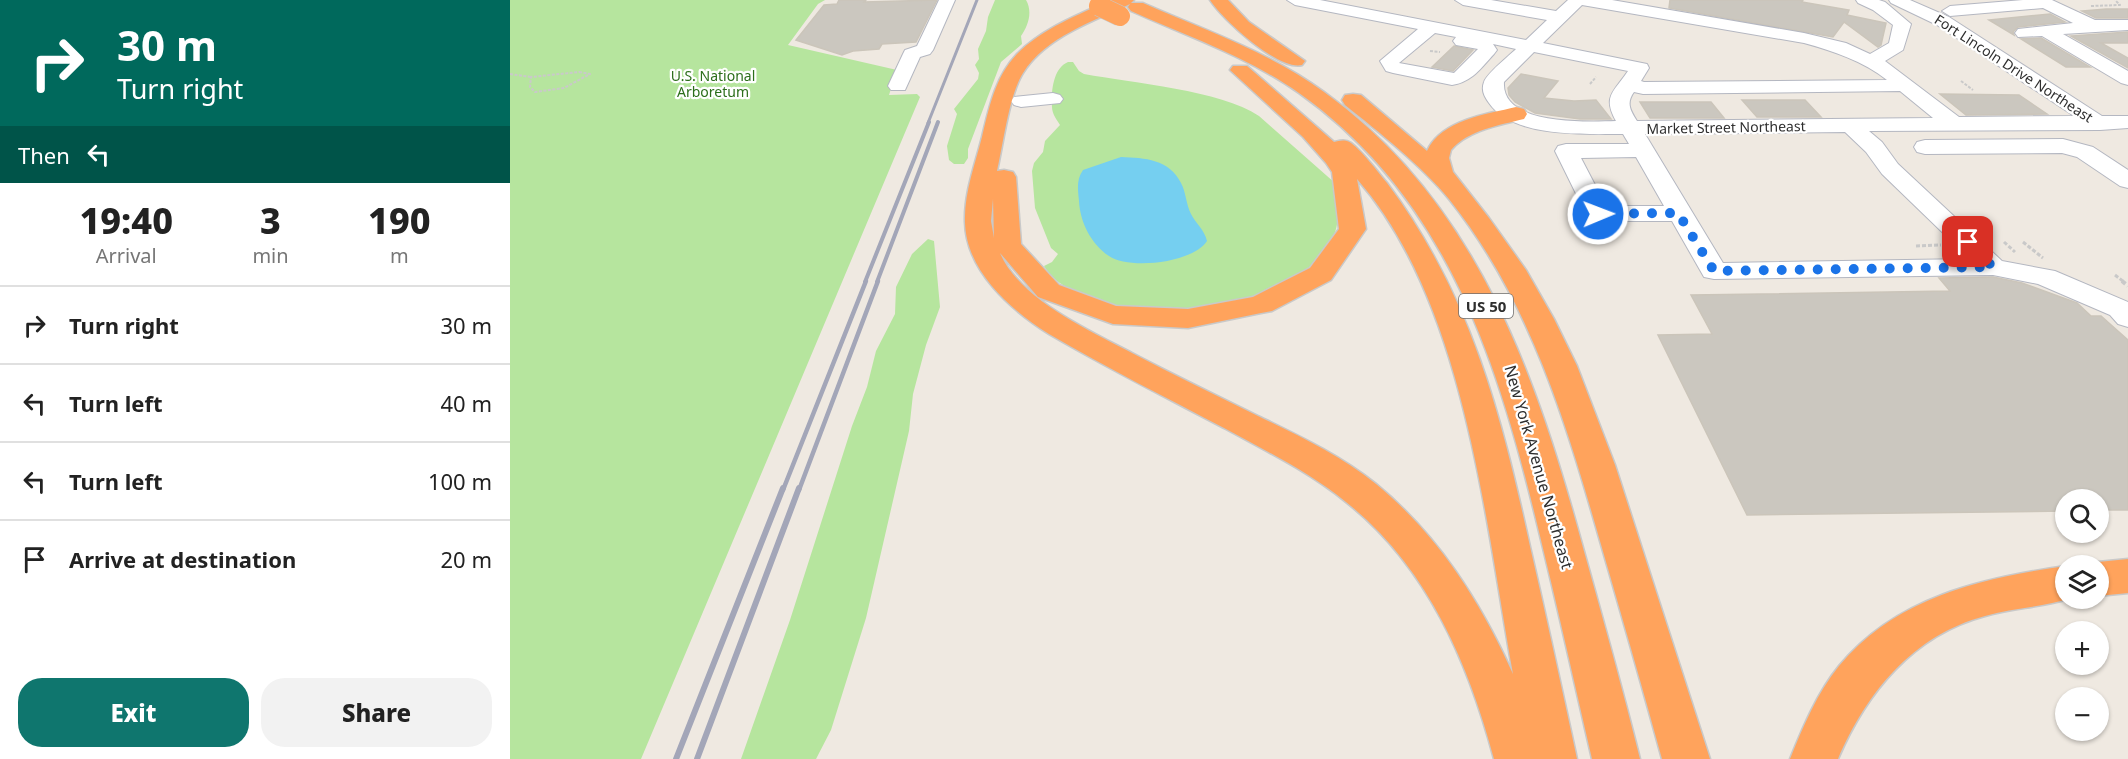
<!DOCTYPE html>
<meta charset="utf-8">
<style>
:root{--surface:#fff;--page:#f2f2f2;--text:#222;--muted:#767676;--line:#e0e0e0;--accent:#0f766e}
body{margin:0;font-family:"Noto Sans",sans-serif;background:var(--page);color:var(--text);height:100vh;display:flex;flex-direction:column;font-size:22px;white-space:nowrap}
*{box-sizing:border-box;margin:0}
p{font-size:20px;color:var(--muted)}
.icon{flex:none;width:33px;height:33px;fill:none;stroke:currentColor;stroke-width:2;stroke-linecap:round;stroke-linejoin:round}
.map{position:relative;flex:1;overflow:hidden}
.drawer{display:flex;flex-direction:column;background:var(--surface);width:510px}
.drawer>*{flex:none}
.hud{background:#00695c;color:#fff;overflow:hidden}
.buttons{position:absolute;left:1545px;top:489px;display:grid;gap:12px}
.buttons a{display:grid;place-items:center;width:54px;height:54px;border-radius:50%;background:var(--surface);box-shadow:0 2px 4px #0004;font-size:30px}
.pin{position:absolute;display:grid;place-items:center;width:51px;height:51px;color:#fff;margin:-26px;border-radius:12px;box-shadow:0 3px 9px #0006}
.me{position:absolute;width:66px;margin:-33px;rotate:89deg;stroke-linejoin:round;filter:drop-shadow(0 0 4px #0008)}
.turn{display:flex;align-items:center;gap:21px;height:126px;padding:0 18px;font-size:27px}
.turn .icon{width:78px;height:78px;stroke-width:2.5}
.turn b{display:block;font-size:42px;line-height:51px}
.then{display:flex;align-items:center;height:57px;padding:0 18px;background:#0003;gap:12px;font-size:22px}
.eta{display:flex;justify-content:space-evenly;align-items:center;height:102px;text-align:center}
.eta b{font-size:36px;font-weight:800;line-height:42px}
.cta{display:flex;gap:12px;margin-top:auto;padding:12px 18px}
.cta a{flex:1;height:69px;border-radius:24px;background:var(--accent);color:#fff;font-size:24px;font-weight:800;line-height:69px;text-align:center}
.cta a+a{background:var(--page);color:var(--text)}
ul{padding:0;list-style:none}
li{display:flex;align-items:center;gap:18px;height:78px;padding:0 18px;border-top:2px solid var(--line)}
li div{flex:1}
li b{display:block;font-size:22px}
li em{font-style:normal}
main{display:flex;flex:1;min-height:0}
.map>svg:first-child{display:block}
.green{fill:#b6e59e}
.water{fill:#75cff0}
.building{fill:#cbc7bf;stroke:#cbc5ba;stroke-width:1.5}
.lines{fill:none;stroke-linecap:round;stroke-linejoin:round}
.minor-casing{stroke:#b4b7c1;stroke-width:2}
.highway-casing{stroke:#c9c9c9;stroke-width:3}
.path-far2{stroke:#c9c9c9;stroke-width:2;stroke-dasharray:3 1.5;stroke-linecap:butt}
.path-far1{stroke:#c9c9c9;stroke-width:3;stroke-dasharray:4 2;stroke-linecap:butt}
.path{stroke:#c9c9c9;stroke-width:4;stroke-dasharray:4.5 3;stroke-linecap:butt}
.minor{fill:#fff;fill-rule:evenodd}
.highway{fill:#ffa35c;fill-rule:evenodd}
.rail-far3{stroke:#a3a6b8;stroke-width:3}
.rail-far2{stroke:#a3a6b8;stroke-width:4}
.rail-far1{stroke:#a3a6b8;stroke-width:4.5}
.rail{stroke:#a3a6b8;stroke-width:6}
.highway-bridge-casing{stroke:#c9c9c9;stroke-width:21;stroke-linecap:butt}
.highway-bridge{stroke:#ffa35c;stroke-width:20}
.route{stroke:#1a73e8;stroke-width:10;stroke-dasharray:0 18}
.labels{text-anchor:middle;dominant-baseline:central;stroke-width:4.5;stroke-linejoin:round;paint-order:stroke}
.far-street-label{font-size:14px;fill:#2e2e2e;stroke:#fff}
.far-park-label{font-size:14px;fill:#2c6e1b;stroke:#fff}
.shield{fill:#fff;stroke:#6d6d6d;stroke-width:1.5}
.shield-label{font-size:15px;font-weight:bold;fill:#2e2e2e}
.street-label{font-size:16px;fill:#2e2e2e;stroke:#fff}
</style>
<main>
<section class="drawer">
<div class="hud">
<div class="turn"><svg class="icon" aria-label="right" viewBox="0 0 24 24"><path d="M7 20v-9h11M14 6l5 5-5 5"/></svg><div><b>30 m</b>Turn right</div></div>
<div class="then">Then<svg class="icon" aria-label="left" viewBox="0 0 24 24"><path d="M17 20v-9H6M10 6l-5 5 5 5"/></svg></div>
</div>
<div class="eta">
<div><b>19:40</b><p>Arrival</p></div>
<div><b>3</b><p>min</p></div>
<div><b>190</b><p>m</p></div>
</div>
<ul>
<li><svg class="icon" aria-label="right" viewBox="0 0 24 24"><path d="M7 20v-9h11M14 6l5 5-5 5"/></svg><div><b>Turn right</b></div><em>30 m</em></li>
<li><svg class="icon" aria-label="left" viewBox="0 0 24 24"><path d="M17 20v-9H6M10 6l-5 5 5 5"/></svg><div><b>Turn left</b></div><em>40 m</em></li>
<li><svg class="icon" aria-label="left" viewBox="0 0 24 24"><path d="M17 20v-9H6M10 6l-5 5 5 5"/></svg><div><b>Turn left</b></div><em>100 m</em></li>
<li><svg class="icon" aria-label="arrive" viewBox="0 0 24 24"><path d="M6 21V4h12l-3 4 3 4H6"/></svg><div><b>Arrive at destination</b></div><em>20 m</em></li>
</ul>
<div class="cta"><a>Exit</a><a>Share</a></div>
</section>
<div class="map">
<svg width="1618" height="759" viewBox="0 0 1618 759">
<rect width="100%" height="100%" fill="#efe9e1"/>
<g class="green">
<polygon points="0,0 315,0 308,4 278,45 387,70 379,95 407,94 410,97 131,759 0,759"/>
<path d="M 485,0 L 516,0 C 523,12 518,26 511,36 L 512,44 L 491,62 L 458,149 L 458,158 L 454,164 L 444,164 L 439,160 L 437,146 L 447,114 L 444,109 L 468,79 L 469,73 L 465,65 L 469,59 L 468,49 L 476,31 L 478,17 Z"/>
<path d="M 558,62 L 563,62 L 569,71 L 574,74 C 623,83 710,90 749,116 L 825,183 C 827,199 831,222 823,237 C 816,250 804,268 791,276 C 744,307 677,313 622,308 C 607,307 592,301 578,296 C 559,289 544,283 534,266 L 542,262 L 548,254 L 541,248 L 525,208 L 522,171 L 524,163 L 533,152 L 535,141 L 550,125 C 547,120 542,114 542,107 C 541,92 543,68 558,62 Z"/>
<polygon points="418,239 424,241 430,307 416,345 403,394 399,431 356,618 321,730 306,759 231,759 280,620 342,426 357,387 366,351 385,314 386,287 402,254"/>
</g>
<path class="water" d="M 611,157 C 635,158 659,159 671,183 C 676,192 676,204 681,214 C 686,224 694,229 697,241 C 683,263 619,270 599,256 C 581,244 570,222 569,201 C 568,190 566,180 573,170 Z"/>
<g class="building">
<polygon points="329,0 356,0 354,2 427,0 406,42 372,44 369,49 343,51 332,55 286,40 314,5 327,4"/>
<polygon points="1160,0 1293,0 1292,2 1339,10 1337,15 1376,23 1371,45 1368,47 1334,22 1323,37 1159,8"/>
<polygon points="1596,9 1618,9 1618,18 1586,18 1572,11"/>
<polygon points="1540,14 1555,22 1508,27 1503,32 1504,35 1479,20"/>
<polygon points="1618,32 1618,43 1591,43 1618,58 1618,68 1561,36"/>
<polygon points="1531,38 1580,67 1556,67 1511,39"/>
<polygon points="944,46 963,50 943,71 922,67"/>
<polygon points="1011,74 1048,81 1034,98 1064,101 1086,100 1101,119 1070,119 1025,113 1005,102 999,95 998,88"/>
<polygon points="1430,94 1509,95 1537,114 1456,115"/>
<polygon points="1232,100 1295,100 1311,117 1247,117"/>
<polygon points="1130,102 1201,102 1214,118 1140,118"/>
<polygon points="1483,277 1512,283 1567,303 1581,316 1591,316 1618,340 1618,510 1588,510 1588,500 1556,500 1556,511 1237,515 1148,335 1202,334 1181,295 1440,291 1429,278"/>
</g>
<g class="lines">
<defs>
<g id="minor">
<polygon points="429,0 445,0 423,50 420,54 410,57 395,90 381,90 378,86 393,54 395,50 407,46"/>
<path d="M 777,0 L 810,0 L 1016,40 L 1037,20 L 953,5 L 945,0 L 981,0 L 1046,11 L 1058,0 L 1102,0 L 1294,33 L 1336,43 L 1360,54 L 1379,43 L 1383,25 L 1363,10 L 1348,3 L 1346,0 L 1369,0 L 1375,2 L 1401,24 L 1393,50 L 1375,61 L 1449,117 L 1564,116 L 1427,25 L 1381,3 L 1379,0 L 1400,0 L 1439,17 L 1592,116 L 1618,116 L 1618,128 L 1590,130 L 1359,131 L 1372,142 L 1388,164 L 1492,261 L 1545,271 L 1618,302 L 1618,327 L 1608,324 L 1600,315 L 1528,284 L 1483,275 L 1204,279 L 1194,277 L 1162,221 L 1088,221 L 1079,219 L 1076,214 L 1045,151 L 1048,146 L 1056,144 L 1119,144 L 1113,134 C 1075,134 1003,138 979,103 C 974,96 971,90 974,82 C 977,73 999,56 1006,49 L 983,44 L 987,50 L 984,54 C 971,68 962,82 942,85 L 883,73 L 876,71 L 870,61 L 908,29 L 785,5 ZM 1072,5 L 1294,43 C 1323,51 1353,61 1377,80 L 1134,82 L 1131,81 L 1139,68 L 1137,64 L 1033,43 ZM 925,33 L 946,37 L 943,41 L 946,45 L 968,49 L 944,73 L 889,63 ZM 1024,52 L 1118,71 C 1104,92 1092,96 1106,121 C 1077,122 991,126 994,82 ZM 1390,91 L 1423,118 L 1127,121 C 1120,110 1116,103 1124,92 L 1133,94 ZM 1335,132 L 1356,152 L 1372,174 L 1460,259 L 1213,263 L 1135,134 ZM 1126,157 L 1154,206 L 1096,206 L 1071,158 Z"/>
<polygon points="1513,0 1542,0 1585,20 1618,20 1618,30 1553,34 1618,71 1618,85 1611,83 1532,36 1508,37 1505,33 1508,29 1563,23 1533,8 1440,16 1432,11 1440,6"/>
<polygon points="543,93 550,95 553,99 550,103 511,107 504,105 501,101 504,97"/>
<polygon points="1553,139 1583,147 1618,170 1618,188 1610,186 1567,157 1552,153 1415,154 1407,152 1404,147 1407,142 1415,140"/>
</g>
<g id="highway">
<path d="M 601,0 L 624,0 L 621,3 L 633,3 C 694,30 760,52 814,92 C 969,204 1027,379 1075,555 C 1094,623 1113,691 1130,759 L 1082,759 C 1065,686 1049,613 1031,540 C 990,368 940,200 789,93 C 738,57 677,36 621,11 L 618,7 L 620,4 C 584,21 535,37 513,73 C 499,95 493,145 487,171 L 494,170 L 503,172 L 506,177 L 511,244 L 549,285 L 606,306 L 678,309 L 743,297 L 800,268 L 829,229 L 822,172 L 816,163 L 793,137 L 720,70 L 723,66 L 737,66 L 824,142 C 829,141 835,139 841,143 C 852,151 868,172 877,183 C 962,297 991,415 1021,551 C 1037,620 1052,690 1067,759 L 984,759 C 958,662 917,566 836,502 C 799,472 758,452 716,429 C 657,398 597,368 539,334 C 501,310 456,271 455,222 C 454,193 465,165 472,137 C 479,108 485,77 507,54 C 533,28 568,15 601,0 ZM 847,179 C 954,300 975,519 1003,674 C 970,601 928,535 866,484 C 830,455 789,436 748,416 C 706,395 664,375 622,353 C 580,331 509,299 490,253 L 528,297 L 603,324 L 678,328 L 751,313 L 762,311 L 821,280 L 856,229 ZM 483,199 L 484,238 L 481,221 Z"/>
<path d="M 700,0 L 718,0 L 739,22 L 795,61 L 792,65 C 769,71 713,20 700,0 Z"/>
<path d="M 843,94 L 851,95 L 917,151 C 931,120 977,114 1006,107 L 1014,109 L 1017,114 L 1014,119 C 990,125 958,130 941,150 L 939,158 L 943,172 L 979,218 L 1016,270 L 1044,319 L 1067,366 L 1105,465 L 1200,759 L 1152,759 C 1132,686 1111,613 1090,541 C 1055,419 1019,299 939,199 C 912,166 869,132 835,105 L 832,100 L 835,95 Z"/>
<polygon points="1618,559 1618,593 1588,596 1588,566 1578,566 1588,562"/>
<path d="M 1556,566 L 1556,598 L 1561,598 C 1535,607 1502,608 1475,616 C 1403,635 1356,693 1328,759 L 1280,759 C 1293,727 1307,693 1329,666 C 1386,597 1472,578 1556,566 Z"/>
</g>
</defs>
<use href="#minor" class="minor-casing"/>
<use href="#highway" class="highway-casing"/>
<g class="path-far2">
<polyline points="1581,6 1610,5 1605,0"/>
<polyline points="920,51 930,52"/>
<polygon points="69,72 80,74 54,88 25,92 20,87 21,77"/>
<polyline points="0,74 21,77"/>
<polyline points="1451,81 1463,90"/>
<polyline points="1080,84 1086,77"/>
</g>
<g class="path-far1">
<polyline points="1494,242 1505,252"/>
<polyline points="1513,242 1533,258"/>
<polyline points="1406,246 1431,245"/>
<polyline points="1605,275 1614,282"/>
</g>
<polyline class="path" points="1612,281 1618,286"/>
<use href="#minor" class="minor"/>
<use href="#highway" class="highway"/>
<polyline class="rail-far3" points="418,123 467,0"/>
<g class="rail-far2">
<polyline points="355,282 419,122"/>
<polyline points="367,282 428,122"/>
</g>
<g class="rail-far1">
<polyline points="273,490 356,281"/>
<polyline points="289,490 368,281"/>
</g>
<g class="rail">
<polyline points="166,759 273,488"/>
<polyline points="187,759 289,488"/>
</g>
<defs>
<polyline id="highway-bridge" points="589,6 610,16"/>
</defs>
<use href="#highway-bridge" class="highway-bridge-casing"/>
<use href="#highway-bridge" class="highway-bridge"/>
</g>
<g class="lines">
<polyline class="route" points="1088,214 1168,213 1204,271 1483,267 1458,242"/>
</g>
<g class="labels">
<g class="far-street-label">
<text transform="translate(1504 68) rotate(33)">Fort Lincoln Drive Northeast</text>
<text transform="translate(1216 127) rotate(-1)">Market Street Northeast</text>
</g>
<g class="far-park-label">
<text x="203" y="75">U.S. National<tspan x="203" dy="16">Arboretum</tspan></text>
</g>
<rect class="shield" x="949" y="294" width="54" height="24" rx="4.5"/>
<g class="shield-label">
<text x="976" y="306">US 50</text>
</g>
<g class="street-label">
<text transform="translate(1029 467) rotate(74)">New York Avenue Northeast</text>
</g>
</g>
</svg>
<div class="buttons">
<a><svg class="icon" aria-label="search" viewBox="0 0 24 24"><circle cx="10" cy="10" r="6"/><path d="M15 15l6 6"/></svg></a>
<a><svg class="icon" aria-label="layers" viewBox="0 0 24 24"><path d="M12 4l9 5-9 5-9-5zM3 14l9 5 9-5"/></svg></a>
<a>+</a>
<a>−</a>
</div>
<div class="pin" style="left:1458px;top:242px;background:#d93025"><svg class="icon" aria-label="arrive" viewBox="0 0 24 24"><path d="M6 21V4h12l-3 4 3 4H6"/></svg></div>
<svg class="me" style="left:1088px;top:214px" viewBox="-20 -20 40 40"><circle r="17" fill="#1a73e8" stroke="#fff" stroke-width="3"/><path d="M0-11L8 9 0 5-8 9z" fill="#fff"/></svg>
</div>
</main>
